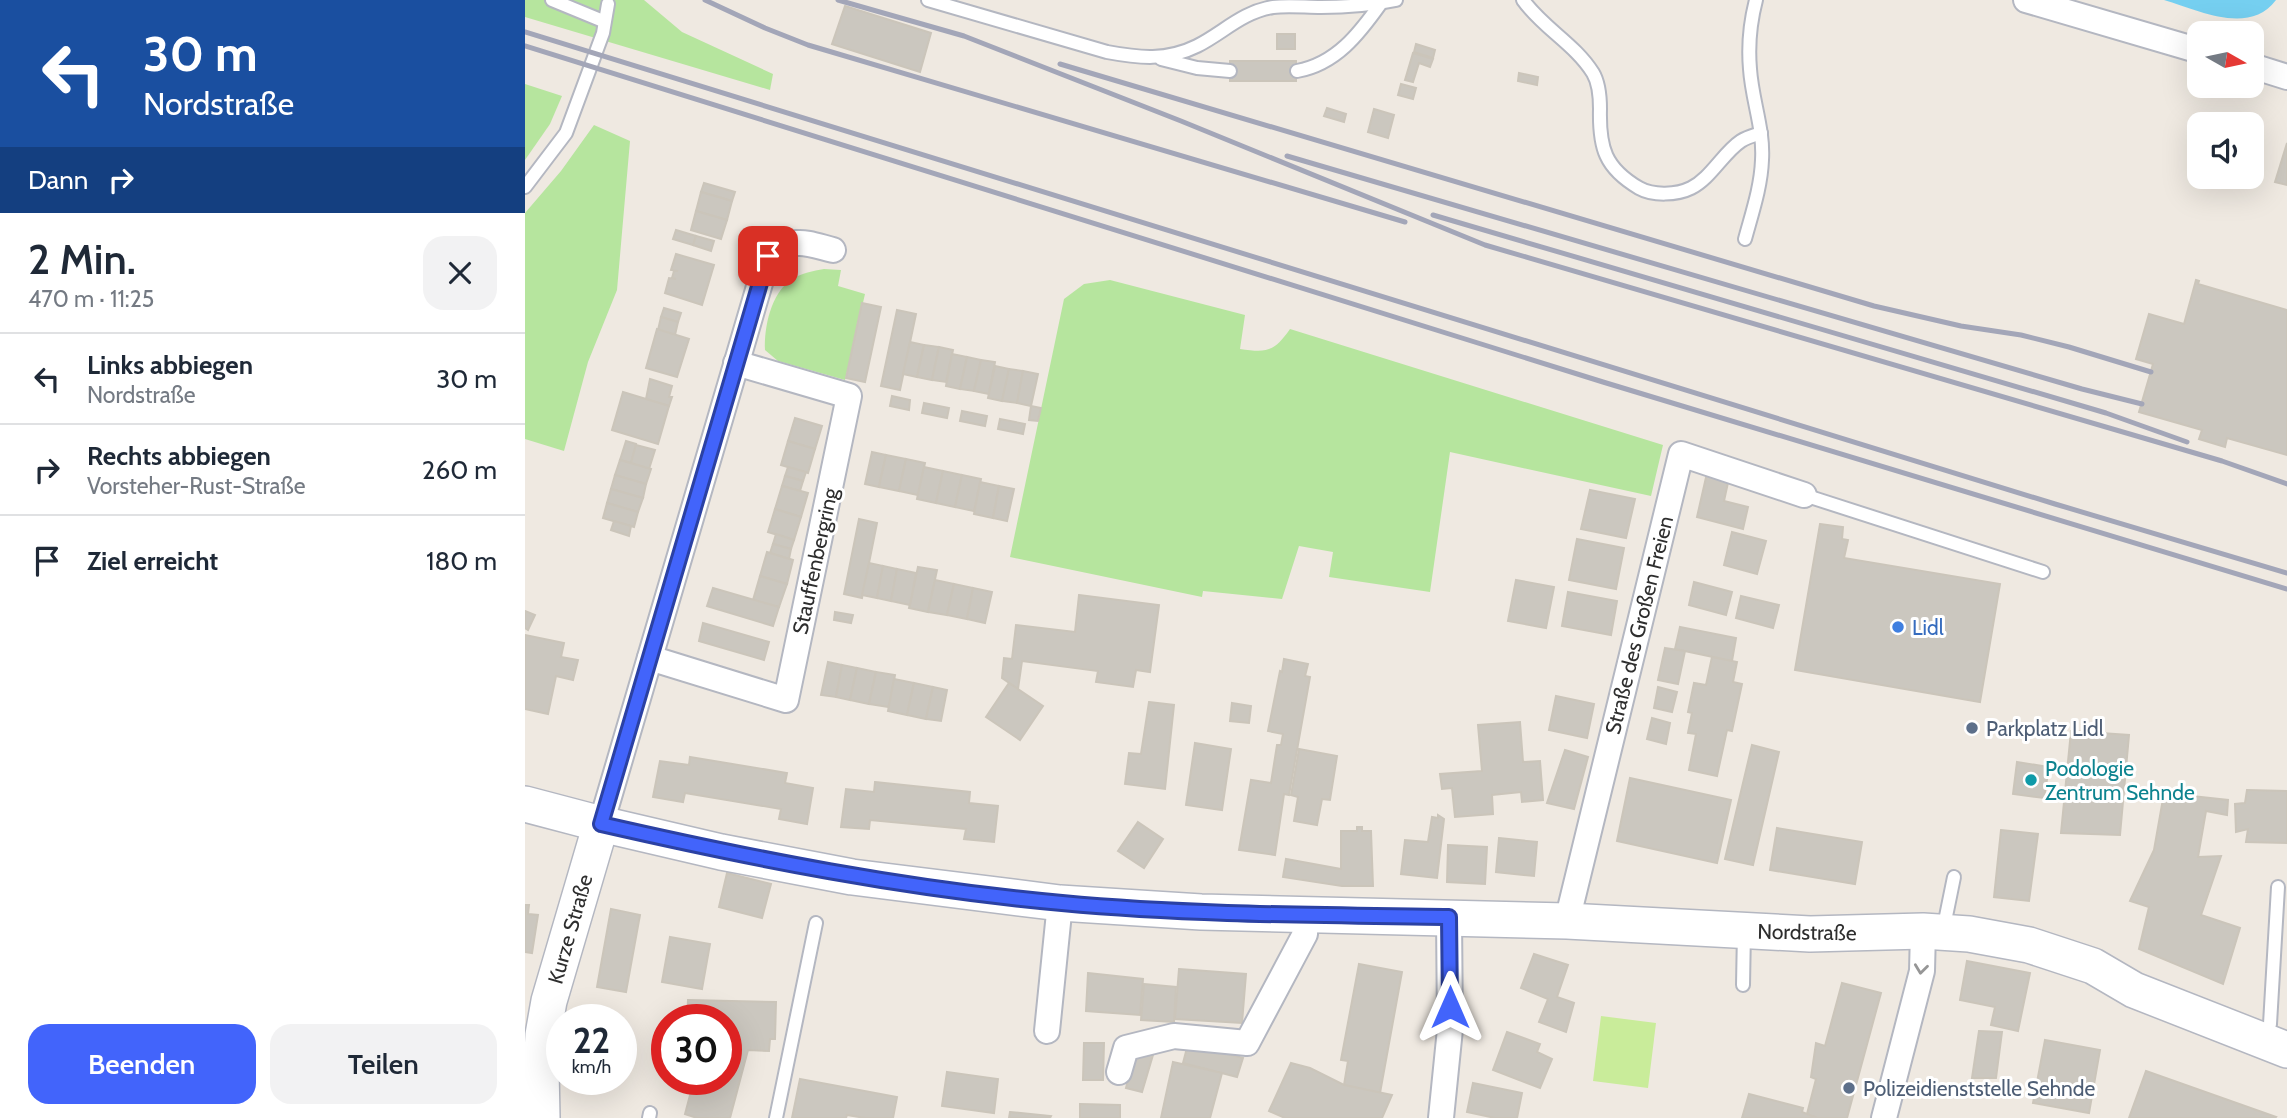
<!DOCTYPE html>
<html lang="de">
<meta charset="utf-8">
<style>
:root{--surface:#fff;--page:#f2f2f3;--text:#1f2937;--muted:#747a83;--line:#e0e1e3;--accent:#4264fb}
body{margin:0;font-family:Cabin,sans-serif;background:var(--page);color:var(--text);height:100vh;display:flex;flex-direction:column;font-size:26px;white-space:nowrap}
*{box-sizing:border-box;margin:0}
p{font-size:23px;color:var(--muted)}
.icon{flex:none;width:38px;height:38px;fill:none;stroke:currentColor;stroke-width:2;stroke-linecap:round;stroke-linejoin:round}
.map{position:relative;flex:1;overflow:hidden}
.side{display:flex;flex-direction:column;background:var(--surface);width:525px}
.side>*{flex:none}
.banner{background:#1a4fa0;color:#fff;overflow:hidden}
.needle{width:46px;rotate:99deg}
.fabs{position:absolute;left:1662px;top:21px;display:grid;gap:14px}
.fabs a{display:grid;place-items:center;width:77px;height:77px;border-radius:14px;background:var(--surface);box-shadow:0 7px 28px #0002;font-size:35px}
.speed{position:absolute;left:21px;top:1004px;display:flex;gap:14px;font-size:35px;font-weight:700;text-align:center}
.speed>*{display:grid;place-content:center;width:91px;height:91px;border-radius:50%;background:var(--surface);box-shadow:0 7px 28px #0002;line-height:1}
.speed small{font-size:18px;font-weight:400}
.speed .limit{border:10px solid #d22;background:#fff;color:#111}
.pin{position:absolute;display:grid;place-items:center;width:60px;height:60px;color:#fff;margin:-30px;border-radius:14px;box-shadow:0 4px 10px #0006}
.me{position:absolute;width:77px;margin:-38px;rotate:0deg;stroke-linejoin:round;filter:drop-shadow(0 0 5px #0008)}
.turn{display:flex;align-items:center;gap:24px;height:147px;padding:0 28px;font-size:32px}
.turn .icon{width:91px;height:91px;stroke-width:2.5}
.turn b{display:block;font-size:49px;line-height:60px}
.then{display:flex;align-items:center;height:66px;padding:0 28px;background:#0003;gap:14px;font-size:26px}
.round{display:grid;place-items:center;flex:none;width:74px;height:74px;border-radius:21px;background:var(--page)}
.overview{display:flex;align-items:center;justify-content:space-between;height:119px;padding:0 28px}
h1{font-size:42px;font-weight:600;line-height:52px}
.primary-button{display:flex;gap:14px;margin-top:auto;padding:14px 28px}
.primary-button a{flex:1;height:80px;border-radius:21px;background:var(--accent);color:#fff;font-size:28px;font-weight:600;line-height:80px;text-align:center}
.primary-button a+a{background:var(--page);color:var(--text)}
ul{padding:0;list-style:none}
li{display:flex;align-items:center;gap:21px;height:91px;padding:0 28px;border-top:2px solid var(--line)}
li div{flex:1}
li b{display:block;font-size:26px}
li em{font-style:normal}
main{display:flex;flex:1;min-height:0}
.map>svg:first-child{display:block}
.green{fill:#b6e59e}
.pitch{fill:#c9ec9a}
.water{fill:#75cff0}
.building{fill:#cbc7bf;stroke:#cbc5ba;stroke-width:2}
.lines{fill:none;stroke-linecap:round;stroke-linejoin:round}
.lane-casing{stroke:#b4b7c1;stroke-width:16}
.street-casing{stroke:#b4b7c1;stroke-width:28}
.secondary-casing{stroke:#b4b7c1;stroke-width:38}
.lane{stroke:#fff;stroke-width:12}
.street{stroke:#fff;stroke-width:24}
.secondary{stroke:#fff;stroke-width:35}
.rail{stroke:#a3a6b8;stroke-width:5}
.oneway{stroke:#969696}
.route-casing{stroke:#2b41a3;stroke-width:18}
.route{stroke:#4264fb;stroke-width:12}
.shop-dot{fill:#3f7fe0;stroke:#fff;stroke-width:2.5}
.service-dot{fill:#5c6f8a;stroke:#fff;stroke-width:2.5}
.culture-dot{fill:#0f9aa8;stroke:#fff;stroke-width:2.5}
.labels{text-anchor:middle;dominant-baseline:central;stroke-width:6;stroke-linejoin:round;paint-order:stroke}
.street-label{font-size:21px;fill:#2e2e2e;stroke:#fff}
.shop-label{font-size:21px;fill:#366cbe;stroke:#fff;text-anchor:start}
.service-label{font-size:21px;fill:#4e5e75;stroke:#fff;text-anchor:start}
.culture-label{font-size:21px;fill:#0d838f;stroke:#fff;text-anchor:start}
</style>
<main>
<section class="side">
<div class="banner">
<div class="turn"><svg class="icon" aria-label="left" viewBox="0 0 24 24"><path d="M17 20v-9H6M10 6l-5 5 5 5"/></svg><div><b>30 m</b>Nordstraße</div></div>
<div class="then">Dann<svg class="icon" aria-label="right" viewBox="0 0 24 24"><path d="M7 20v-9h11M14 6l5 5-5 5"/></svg></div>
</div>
<div class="overview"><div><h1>2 Min.</h1><p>470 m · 11:25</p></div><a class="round"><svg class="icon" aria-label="close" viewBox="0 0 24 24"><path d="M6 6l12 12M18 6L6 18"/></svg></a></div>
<ul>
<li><svg class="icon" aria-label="left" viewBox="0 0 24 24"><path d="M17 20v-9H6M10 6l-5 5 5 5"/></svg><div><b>Links abbiegen</b><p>Nordstraße</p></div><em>30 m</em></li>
<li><svg class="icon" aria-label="right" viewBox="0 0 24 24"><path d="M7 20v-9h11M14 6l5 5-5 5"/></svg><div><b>Rechts abbiegen</b><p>Vorsteher-Rust-Straße</p></div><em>260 m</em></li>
<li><svg class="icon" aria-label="arrive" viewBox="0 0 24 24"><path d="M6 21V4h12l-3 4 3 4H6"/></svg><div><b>Ziel erreicht</b></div><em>180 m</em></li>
</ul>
<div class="primary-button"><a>Beenden</a><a>Teilen</a></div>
</section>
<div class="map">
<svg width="1762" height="1118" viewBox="0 0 1762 1118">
<rect width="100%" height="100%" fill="#efe9e1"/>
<g class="green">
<polygon points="0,0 119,0 157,32 248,74 245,90 0,17"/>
<polygon points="0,84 37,96 25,124 0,160"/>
<polygon points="69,125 105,141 92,290 63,362 39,451 0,439 0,213 36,171"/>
<path d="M 299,269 L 316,270 L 313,286 L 340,294 L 320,380 L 253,361 L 240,350 C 239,327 246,293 267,279 C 277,273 288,271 299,269 Z"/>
<path d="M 585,280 L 720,315 L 715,349 C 742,353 749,352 765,329 L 1138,445 L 1126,496 L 925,452 L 905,592 L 804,577 L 808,552 L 774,546 L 757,599 L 678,591 L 677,597 L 485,557 L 539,299 L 559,284 Z"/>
</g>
<polygon class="pitch" points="1076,1016 1131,1023 1123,1088 1068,1081"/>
<path class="water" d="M 1639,0 L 1751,0 C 1724,36 1673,10 1639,0 Z"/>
<g class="building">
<polygon points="320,6 406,33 395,72 307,44"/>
<rect x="752" y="34" width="18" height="15"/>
<polygon points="891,44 910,50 908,58 889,52"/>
<polygon points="888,53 908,59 905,67 894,63 888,82 880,80"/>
<rect x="705" y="61" width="66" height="20"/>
<polygon points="994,73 1013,77 1012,85 993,81"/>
<polygon points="876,84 891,88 888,99 873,95"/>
<polygon points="802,108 821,114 819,122 799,116"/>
<polygon points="849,109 869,115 863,138 843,132"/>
<polygon points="1762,143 1762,185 1750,182"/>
<polygon points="179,183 210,192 207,201 176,192"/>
<polygon points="176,192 207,201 202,220 171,211"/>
<polygon points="171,211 202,220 196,239 166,230"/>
<polygon points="151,230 171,236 168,245 148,239"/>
<polygon points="171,236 189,241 186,251 168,245"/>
<polygon points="151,254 189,265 177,305 140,293 144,278 151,279 147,278 149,271 153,271 146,270"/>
<polygon points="1671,280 1674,281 1673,284 1762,310 1762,455 1702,438 1700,447 1674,439 1677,430 1614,412 1628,364 1611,359 1624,314 1659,324"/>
<polygon points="337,303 356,307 340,382 321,378"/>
<polygon points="139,308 156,313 153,322 136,317"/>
<polygon points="372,310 391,314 375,390 356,386"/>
<polygon points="136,317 153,322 150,335 133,330"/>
<polygon points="132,329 164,339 152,377 121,368"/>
<polygon points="385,342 399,345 392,377 378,374"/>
<polygon points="399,345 414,347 407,380 392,377"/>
<polygon points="414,347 428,350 421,382 407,380"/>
<polygon points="427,354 442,357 435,389 421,386"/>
<polygon points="442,357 456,360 449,391 435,389"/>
<polygon points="456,360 470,362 464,394 449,391"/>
<polygon points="470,366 484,369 477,401 463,398"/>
<polygon points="484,369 498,371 492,403 477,401"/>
<polygon points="498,371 513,374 506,406 492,403"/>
<polygon points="125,379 147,386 144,397 147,397 144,406 121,399"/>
<polygon points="98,392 144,406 133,444 87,430"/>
<polygon points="367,396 385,400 384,410 365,406"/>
<polygon points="399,403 424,408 422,418 397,413"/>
<polygon points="506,406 516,408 513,421 504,420"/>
<polygon points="437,411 462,416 460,426 435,421"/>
<polygon points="270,418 297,426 290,449 263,441"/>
<polygon points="475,419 500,424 498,434 473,429"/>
<polygon points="101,441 111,444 106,463 95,460"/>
<polygon points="263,441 290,449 283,473 256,465"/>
<polygon points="111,445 130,450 124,469 106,463"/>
<polygon points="347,452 361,455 354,487 340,484"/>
<polygon points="361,455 381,459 374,491 354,487"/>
<polygon points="381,459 400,463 393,495 374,491"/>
<polygon points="95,460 126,469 121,484 90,475"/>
<polygon points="263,467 281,472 278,481 260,476"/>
<polygon points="399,467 418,471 411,503 392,499"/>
<polygon points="418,471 437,475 430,507 411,503"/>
<polygon points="1182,473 1204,478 1199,501 1223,507 1218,529 1172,517"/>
<polygon points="90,475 121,484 118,498 86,489"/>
<polygon points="437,475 456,479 449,511 430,507"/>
<polygon points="260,476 278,481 275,491 257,486"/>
<polygon points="455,482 474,486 468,518 449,514"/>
<polygon points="257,486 283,493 276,517 250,509"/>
<polygon points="474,486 489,489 482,521 468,518"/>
<polygon points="86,489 118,498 113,512 82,503"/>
<polygon points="1065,490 1110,499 1101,538 1056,529"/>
<polygon points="82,503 113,512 109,527 78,518"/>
<polygon points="250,509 276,517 269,540 243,532"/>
<polygon points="334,519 352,523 337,598 319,594"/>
<polygon points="89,521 106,526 104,536 86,530"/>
<polygon points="1295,524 1318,527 1317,539 1323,540 1319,558 1475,584 1455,702 1270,670"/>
<polygon points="1207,532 1241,541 1232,574 1199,565"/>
<polygon points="251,534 269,540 266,549 248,544"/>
<polygon points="1052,539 1099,548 1091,589 1044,580"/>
<polygon points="248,544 266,549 264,559 245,553"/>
<polygon points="242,552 268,560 262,584 235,576"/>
<polygon points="344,563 358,566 352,598 337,595"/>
<polygon points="358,566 372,569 366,601 352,598"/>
<polygon points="393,567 412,570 403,612 384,608"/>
<polygon points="372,569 391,573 385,605 366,601"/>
<polygon points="235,576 262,584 254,607 228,600"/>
<polygon points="410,580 429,584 422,615 403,612"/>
<polygon points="991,580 1029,587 1021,628 983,621"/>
<polygon points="1169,582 1207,592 1201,615 1164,605"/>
<polygon points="429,584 448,588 442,619 422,615"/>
<polygon points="188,588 254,607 248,626 182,606"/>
<polygon points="448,588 467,592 460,623 442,619"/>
<polygon points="1043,592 1092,601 1086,635 1037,626"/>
<polygon points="554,595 634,605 625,672 611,670 608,687 571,682 573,671 497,661 493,689 477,678 479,658 487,659 491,625 550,632"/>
<polygon points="1216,596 1254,605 1248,628 1211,618"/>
<polygon points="0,611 10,615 3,630 0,628"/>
<polygon points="310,612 328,615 326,623 309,620"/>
<polygon points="178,623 244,642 239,660 174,641"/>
<polygon points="1155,627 1211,638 1207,661 1150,649"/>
<polygon points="0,635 39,643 36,657 53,660 48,680 31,676 23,714 0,709"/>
<polygon points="1140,648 1160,651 1153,684 1133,680"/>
<polygon points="1187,657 1212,662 1208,682 1217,684 1207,731 1202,730 1192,776 1164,770 1171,734 1163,733 1167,713 1163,712 1169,683 1181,685"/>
<polygon points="759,659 783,664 780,676 785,677 764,795 759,794 750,855 714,850 726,780 746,783 752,745 756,745 758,734 743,731 755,671 757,672"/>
<polygon points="303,662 317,665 311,697 296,695"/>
<polygon points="317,665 332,668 325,700 311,697"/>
<polygon points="332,668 351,672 344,704 325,700"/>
<polygon points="351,672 370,675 364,707 344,704"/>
<polygon points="369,679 389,683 382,715 363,711"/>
<polygon points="389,683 408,687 401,719 382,715"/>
<polygon points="484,683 518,706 495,740 461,717"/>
<polygon points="408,687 422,690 416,721 401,719"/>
<polygon points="1133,687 1152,692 1147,712 1129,708"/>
<polygon points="1031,696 1069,704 1062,738 1024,730"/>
<polygon points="624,702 649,705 640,789 600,784 604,753 616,754"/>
<polygon points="707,703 726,706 724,723 705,721"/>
<polygon points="1127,718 1145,723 1141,744 1122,739"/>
<polygon points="995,722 998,762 1015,761 1018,800 997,802 996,792 967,795 968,814 930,817 927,788 917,789 915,774 957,771 953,725"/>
<polygon points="1546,731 1604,735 1595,835 1536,833"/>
<polygon points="670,743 706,749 697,810 661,805"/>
<polygon points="1227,745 1254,752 1228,865 1200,859"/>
<polygon points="774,749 812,756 805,800 797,799 792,825 769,821 773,797 766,795"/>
<polygon points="1040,750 1063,757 1049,809 1022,803"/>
<polygon points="165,757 262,773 260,783 288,788 282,824 254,819 256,809 160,793 158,802 128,797 135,761 164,765"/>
<polygon points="1492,762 1524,767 1519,798 1488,794"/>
<polygon points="1105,778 1206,800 1192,863 1092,841"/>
<polygon points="350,782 445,792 444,803 473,806 469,842 439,839 441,829 345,820 344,829 316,827 321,789 349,792"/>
<polygon points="1722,790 1762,791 1762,843 1721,842 1723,829 1711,832 1710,804 1720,803"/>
<polygon points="1639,793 1703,800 1702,815 1681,811 1673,857 1696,856 1676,915 1715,928 1698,984 1614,949 1624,907 1605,901 1629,850"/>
<polygon points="913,815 919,819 912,878 876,874 880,840 903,842 907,817 913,818"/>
<polygon points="613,822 638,839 619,868 593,851"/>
<polygon points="832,827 837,827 837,831 846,831 848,886 817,886 758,877 761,859 816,869 816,831 832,831"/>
<polygon points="1252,828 1337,842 1330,884 1245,870"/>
<polygon points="1476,830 1513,834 1504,901 1469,897"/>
<polygon points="974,838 1012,842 1009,876 971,872"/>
<polygon points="923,845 962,847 960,884 922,882"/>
<polygon points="202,873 246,884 237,918 194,907"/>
<polygon points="0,905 4,905 3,914 13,915 7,953 0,952"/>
<polygon points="86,909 115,915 101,992 72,987"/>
<polygon points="145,937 185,944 177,989 137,982"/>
<polygon points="1009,954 1043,965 1032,997 1049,1003 1041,1032 1014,1022 1023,999 996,988"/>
<polygon points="1442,961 1505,973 1493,1031 1466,1025 1470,1007 1435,1000"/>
<polygon points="834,964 877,972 855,1093 819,1085 823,1061 816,1060"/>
<polygon points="654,969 721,974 717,1023 650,1019"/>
<polygon points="563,973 618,979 615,1015 561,1011"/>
<polygon points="1317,983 1356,993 1322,1118 1292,1118 1282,1114 1291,1079 1286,1077 1291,1043 1300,1046"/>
<polygon points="619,984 651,987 649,1022 616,1020"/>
<polygon points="163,1000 251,1002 250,1039 245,1039 244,1051 223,1050 205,1118 172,1118 160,1114 169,1080 201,1080 201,1020 162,1020"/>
<polygon points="1454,1031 1477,1032 1471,1078 1447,1078"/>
<polygon points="982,1032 1015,1044 1012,1052 1027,1059 1015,1088 968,1070"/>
<polygon points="1520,1040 1575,1050 1564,1113 1508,1103"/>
<polygon points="559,1043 579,1043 578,1080 558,1080"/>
<polygon points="663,1044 718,1058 712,1077 658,1063"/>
<polygon points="611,1050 628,1055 617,1092 601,1088"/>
<polygon points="648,1062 697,1073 685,1118 636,1118"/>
<polygon points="766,1063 785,1068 819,1085 867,1095 857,1118 760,1118 744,1111"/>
<polygon points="1621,1071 1751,1117 1750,1118 1604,1118"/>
<polygon points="422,1072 473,1079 469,1113 417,1106"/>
<polygon points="275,1079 372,1097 368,1118 340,1118 322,1115 321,1118 267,1118"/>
<polygon points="62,1080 89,1080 86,1088"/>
<polygon points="948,1083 997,1093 992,1118 970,1118 942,1112"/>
<polygon points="1224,1094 1278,1108 1277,1112 1292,1118 1217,1118"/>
<polygon points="555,1104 595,1105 595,1118 555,1118"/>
<polygon points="485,1112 526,1116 525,1118 484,1118"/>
</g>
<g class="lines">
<defs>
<g id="lane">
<polyline points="27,0 78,21"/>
<path d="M 403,0 L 582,52 C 614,58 642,61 672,46 C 698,33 717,12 748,7 C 763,5 780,7 796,7 C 821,7 847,5 871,0"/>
<path d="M 998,0 C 1018,28 1050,44 1068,73 C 1074,83 1075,97 1075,109 C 1074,148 1080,168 1114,188 C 1128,196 1152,195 1166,188 C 1186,178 1198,153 1216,141 C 1222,137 1230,135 1236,133"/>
<polyline points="636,59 672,68 705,71"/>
<path d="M 772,71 C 811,64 834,34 856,3"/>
<polyline points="0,187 41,133 78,33 83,4"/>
<path d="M 1220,239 C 1227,213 1236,187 1237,160 C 1239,129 1227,100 1225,69 C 1223,46 1225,23 1231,0"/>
<polyline points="1279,495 1518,572"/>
<polyline points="1418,931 1429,877"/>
<polyline points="1218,985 1219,931"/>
<polyline points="1739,1040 1745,1024 1753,887"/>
<polyline points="124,1118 125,1113"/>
<polyline points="251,1118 291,923"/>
</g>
<g id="street">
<polyline points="1501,0 1675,51"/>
<polyline points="1727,66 1762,77"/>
<polyline points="125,658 261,700 324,396 211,363"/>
<path d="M 76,824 L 243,256 C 271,237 277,242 308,250"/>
<polyline points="1042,921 1156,454 1279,495"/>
<polyline points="522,1031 535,903"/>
<polyline points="594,1072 601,1048 649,1036 722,1043 780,934 781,914"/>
<polyline points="916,1118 925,1029 924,917"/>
<polyline points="1359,1118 1397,971 1398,931"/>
</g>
<g id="secondary">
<polyline points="0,804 76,824 196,852 327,877 535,903 676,912 1042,921 1285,934 1398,931 1444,934 1504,945 1568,966 1609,990 1762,1050"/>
<polyline points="17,1118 16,1068 18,1035 24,1001 76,824"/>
</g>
</defs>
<use href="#lane" class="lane-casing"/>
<use href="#street" class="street-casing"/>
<use href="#secondary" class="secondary-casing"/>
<use href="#lane" class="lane"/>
<use href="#street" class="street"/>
<use href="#secondary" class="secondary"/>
<g class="rail">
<polyline points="180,0 240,28 283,45 880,222"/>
<polyline points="313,0 439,36 656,121 960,245 1697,461 1762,484"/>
<polyline points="0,32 1530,504 1762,573"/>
<polyline points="0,46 1078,382 1762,589"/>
<polyline points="535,64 1349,306 1436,326 1496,335 1544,347 1626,372"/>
<polyline points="762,156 1557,389 1617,404"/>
<polyline points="908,215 1581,413 1662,442"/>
</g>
</g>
<defs><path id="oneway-chevron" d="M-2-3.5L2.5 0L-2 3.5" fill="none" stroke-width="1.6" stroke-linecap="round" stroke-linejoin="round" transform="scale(1.75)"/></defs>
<use class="oneway" href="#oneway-chevron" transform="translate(1396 969) rotate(97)"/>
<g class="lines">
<defs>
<path id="route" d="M 243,256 L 76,824 C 229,859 381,889 537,903 C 665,915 795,915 924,917 L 925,1007"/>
</defs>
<use href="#route" class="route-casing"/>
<use href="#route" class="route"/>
</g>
<circle class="shop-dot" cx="1373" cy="627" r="7"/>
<g class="service-dot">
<circle cx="1447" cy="728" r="7"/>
<circle cx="1324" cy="1088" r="7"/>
</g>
<circle class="culture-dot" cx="1506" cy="780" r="7"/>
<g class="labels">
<g class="street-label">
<text transform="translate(290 561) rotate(-78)">Stauffenbergring</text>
<text transform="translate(1114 625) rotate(-76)">Straße des Großen Freien</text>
<text transform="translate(45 929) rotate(-74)">Kurze Straße</text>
<text transform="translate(1282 932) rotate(1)">Nordstraße</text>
</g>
<g class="shop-label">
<text x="1387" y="627">Lidl</text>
</g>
<g class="service-label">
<text x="1461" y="728">Parkplatz Lidl</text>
<text x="1338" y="1088">Polizeidienststelle Sehnde</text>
</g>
<g class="culture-label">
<text x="1520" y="768">Podologie<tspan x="1520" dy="24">Zentrum Sehnde</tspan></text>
</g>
</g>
</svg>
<div class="fabs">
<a><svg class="needle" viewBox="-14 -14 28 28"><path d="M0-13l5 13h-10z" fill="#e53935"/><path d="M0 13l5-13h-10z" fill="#747a83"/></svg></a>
<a><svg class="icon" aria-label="sound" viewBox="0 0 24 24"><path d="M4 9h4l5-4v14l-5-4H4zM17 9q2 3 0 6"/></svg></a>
</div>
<div class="speed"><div>22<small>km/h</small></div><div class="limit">30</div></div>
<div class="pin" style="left:243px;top:256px;background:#d93025"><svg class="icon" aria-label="arrive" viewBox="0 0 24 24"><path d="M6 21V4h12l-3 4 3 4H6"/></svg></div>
<svg class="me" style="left:925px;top:1007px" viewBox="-20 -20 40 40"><path d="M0-17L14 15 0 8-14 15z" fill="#4264fb" stroke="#fff" stroke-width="4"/></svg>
</div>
</main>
